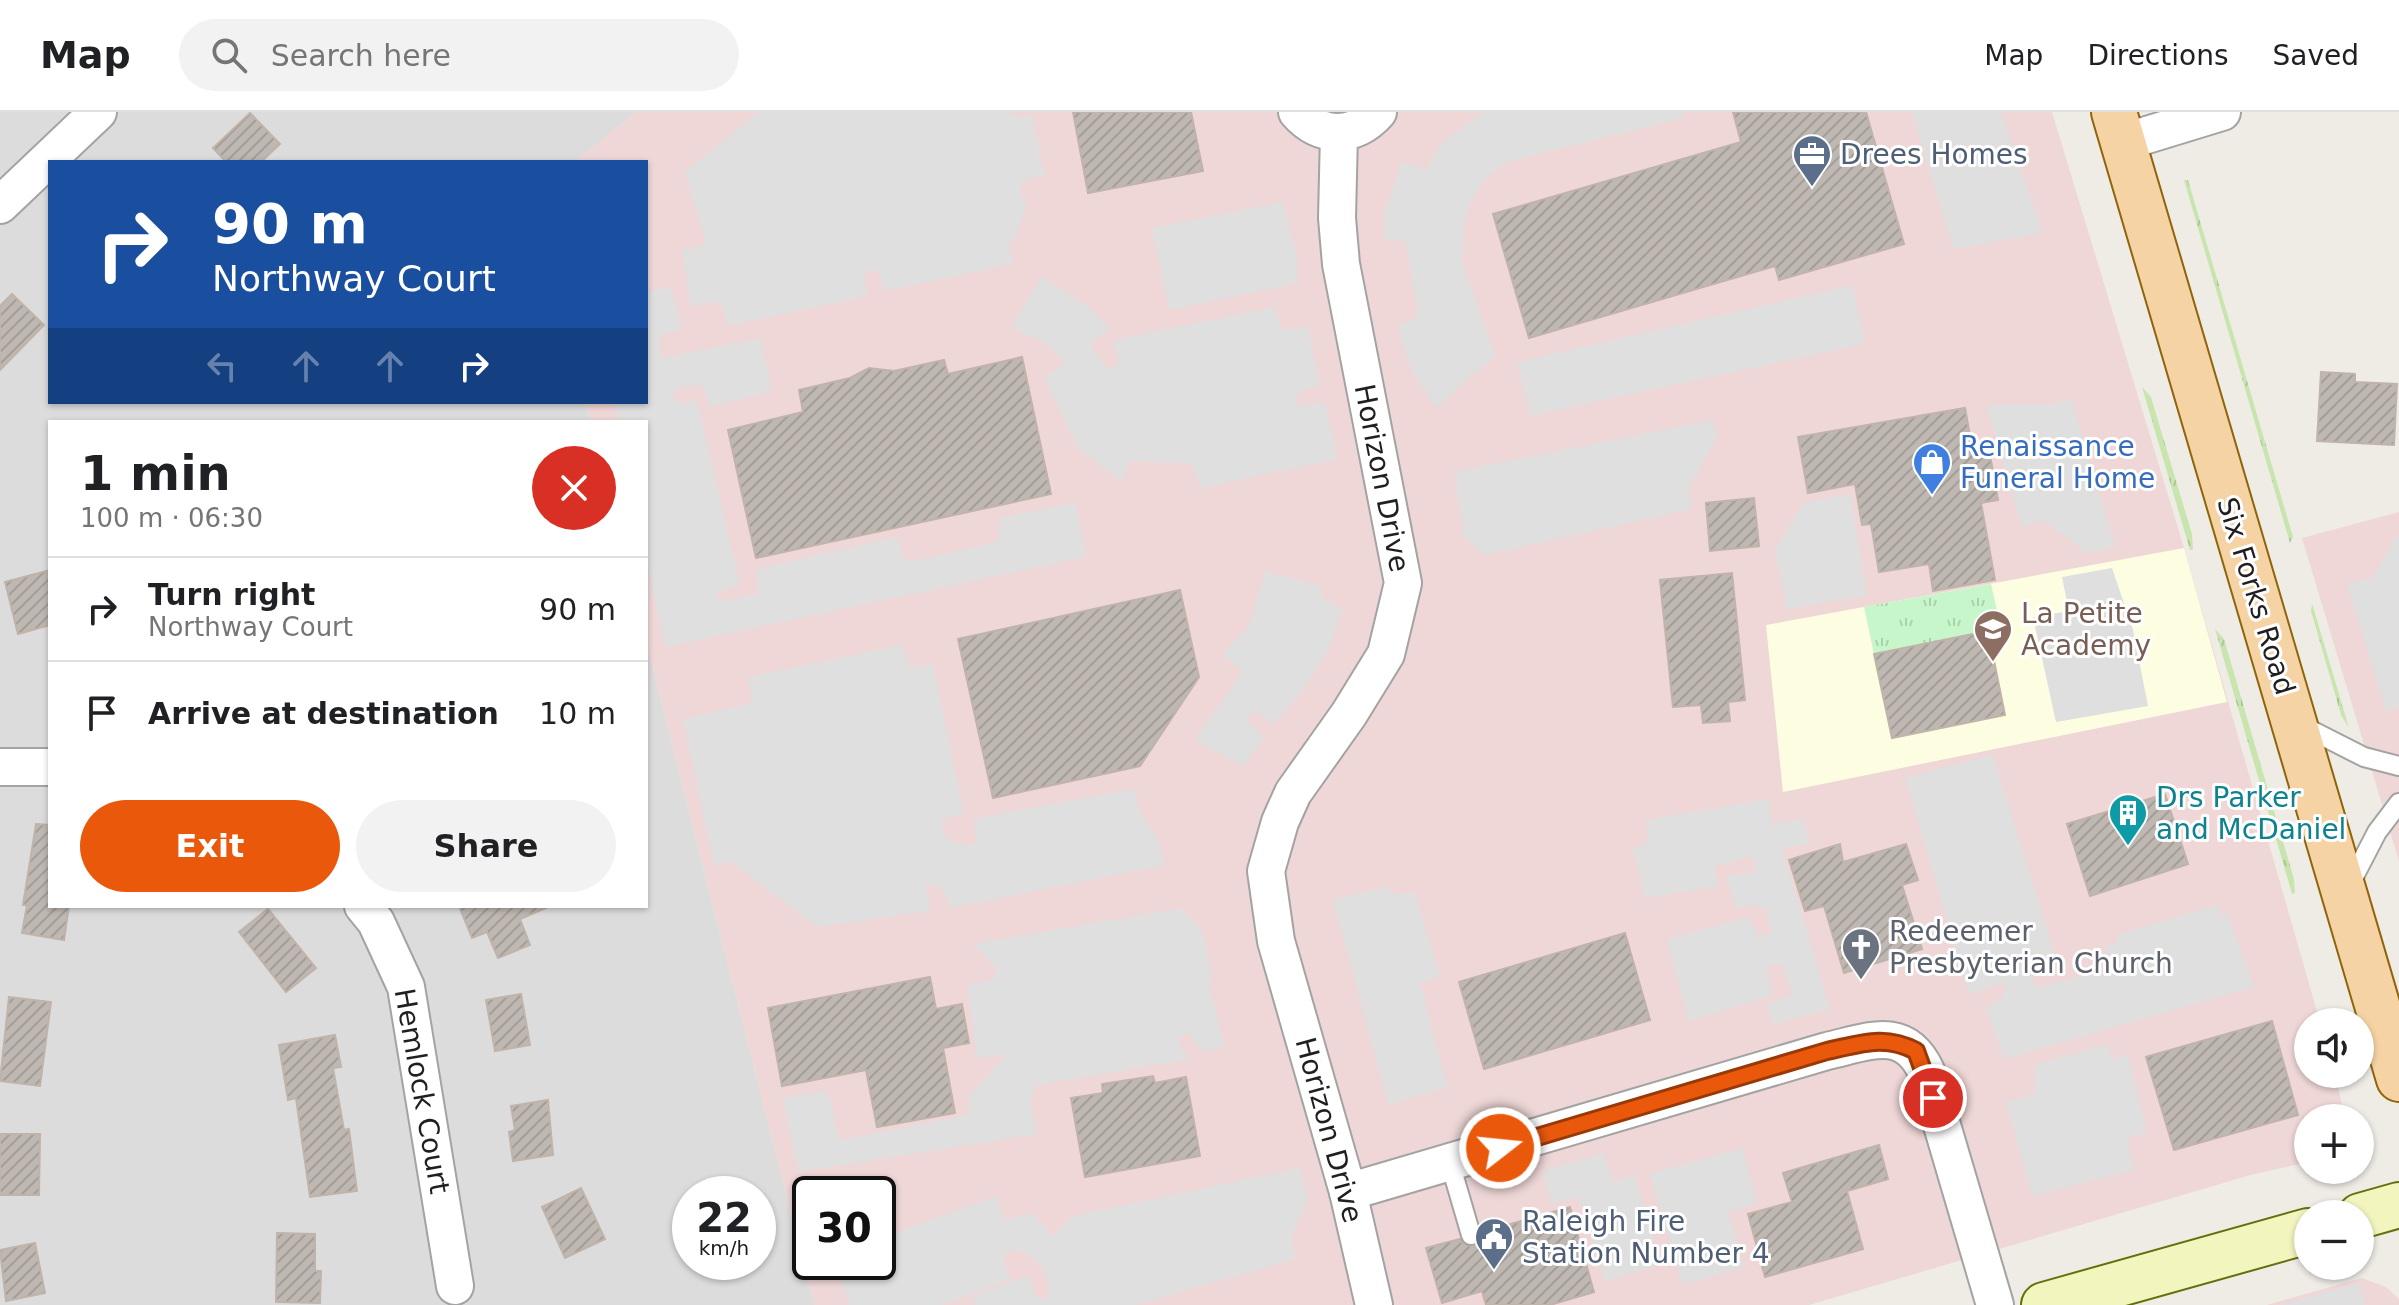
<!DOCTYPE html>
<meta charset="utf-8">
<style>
:root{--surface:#fff;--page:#f2f2f2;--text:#202124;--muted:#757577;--line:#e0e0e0;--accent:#ea580c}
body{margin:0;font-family:"DejaVu Sans",sans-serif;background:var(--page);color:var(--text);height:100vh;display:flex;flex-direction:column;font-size:30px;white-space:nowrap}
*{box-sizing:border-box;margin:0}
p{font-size:26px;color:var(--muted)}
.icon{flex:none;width:44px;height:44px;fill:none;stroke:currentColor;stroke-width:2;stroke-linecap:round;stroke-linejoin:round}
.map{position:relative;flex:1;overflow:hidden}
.sheet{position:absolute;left:48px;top:308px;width:600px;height:488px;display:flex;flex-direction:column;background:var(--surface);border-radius:0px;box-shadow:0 2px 6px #0004}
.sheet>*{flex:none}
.banner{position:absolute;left:48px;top:48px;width:600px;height:244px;border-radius:0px;box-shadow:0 2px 6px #0004;background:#1a4fa0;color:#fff;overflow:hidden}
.fabs{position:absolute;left:2294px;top:896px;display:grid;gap:16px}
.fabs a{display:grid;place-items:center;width:80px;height:80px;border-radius:50%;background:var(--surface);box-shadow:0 2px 6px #0004;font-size:40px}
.speed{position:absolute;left:672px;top:1064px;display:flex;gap:16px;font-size:40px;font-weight:700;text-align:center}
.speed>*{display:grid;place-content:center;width:104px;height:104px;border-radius:50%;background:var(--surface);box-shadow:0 2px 6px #0004;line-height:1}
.speed small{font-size:20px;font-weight:400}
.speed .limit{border:4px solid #111;border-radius:12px;background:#fff;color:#111}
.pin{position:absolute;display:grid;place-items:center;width:68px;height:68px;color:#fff;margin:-34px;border:4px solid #fff;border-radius:50%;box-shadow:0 2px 8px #0007}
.me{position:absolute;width:88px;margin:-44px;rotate:74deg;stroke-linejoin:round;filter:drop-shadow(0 0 6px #0008)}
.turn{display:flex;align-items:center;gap:28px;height:168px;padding:0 32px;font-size:36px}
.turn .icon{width:104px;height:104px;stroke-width:2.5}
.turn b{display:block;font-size:56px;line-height:68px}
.lanes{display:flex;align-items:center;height:76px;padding:0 32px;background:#0003;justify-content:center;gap:40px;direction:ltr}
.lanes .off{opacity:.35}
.round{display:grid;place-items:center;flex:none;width:84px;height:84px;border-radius:42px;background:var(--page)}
.headline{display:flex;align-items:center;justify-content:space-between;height:136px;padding:0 32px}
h1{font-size:48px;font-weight:800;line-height:60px}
.button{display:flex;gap:16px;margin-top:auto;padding:16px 32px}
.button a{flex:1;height:92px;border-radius:48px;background:var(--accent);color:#fff;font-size:32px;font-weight:800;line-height:92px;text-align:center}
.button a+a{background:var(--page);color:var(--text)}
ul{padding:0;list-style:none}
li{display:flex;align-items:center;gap:24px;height:104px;padding:0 32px;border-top:2px solid var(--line)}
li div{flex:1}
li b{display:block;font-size:30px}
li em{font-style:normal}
header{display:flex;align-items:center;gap:48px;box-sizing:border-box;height:112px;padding:0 40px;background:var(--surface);border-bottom:2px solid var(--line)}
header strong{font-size:38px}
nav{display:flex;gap:44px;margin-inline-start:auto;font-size:28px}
.search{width:560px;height:72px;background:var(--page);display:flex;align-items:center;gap:20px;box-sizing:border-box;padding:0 28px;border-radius:44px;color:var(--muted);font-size:30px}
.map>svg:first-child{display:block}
.residential{fill:#dddcdc;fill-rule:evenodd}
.commercial{fill:#eed7d6;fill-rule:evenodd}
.education{fill:#fdfde1}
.grass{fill:url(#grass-tufts)}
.park{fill:url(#park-tufts)}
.parking{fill:#dfdfdf}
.building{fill:url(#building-hatch);stroke:#c0b3a9;stroke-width:2}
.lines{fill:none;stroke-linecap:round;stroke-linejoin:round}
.lane-casing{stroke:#a3a3a3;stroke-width:22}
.street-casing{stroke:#a3a3a3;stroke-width:40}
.secondary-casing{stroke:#646f0c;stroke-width:48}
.primary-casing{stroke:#8f640a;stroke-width:48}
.lane{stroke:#fff;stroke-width:18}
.street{stroke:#fff;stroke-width:36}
.secondary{stroke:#f2f5bd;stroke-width:44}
.primary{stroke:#f6d3a4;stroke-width:44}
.route-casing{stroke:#983908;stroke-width:20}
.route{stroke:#ea580c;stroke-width:14}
.labels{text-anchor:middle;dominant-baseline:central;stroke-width:6;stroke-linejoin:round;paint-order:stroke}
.service-label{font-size:28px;fill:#4e5e75;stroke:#fff;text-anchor:start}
.shop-label{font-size:28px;fill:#366cbe;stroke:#fff;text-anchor:start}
.street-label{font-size:28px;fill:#1f1f1f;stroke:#fff}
.education-label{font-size:28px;fill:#785e54;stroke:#fff;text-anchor:start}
.culture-label{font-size:28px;fill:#0d838f;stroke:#fff;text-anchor:start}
.worship-label{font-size:28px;fill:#5b616d;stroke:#fff;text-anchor:start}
</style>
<header>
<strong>Map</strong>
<div class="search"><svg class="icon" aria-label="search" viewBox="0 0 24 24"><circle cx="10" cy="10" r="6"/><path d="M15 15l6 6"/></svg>Search here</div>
<nav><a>Map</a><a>Directions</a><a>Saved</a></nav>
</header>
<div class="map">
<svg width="2399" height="1193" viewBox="0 0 2399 1193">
<defs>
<pattern id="grass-tufts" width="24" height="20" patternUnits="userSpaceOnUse" patternTransform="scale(2)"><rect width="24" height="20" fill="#c9e5af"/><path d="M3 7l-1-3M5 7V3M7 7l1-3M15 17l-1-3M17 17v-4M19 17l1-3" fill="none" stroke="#acc496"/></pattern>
<pattern id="park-tufts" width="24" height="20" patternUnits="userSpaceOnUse" patternTransform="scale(2)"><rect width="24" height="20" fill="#c6f6ca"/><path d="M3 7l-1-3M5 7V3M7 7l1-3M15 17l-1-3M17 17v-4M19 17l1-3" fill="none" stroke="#aad2ad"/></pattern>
<pattern id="building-hatch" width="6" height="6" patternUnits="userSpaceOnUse" patternTransform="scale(2)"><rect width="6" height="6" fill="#bfb8b2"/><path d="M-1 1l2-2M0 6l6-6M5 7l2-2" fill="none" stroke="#a49e99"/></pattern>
</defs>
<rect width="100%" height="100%" fill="#efece6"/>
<path class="residential" d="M 0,0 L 636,0 L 575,50 L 50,50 L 50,290 L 586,290 L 591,310 L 50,310 L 50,794 L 646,794 L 646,529 L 814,1193 L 0,1193 ZM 690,1082 L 758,1082 L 758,1150 L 690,1150 Z"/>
<g class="commercial">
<path d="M 636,0 L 2052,0 L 2184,436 L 2320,910 L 2308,910 L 2308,962 L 2335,962 L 2345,1006 L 2308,1006 L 2308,1050 L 2254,1062 L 1809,1193 L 814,1193 L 646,529 L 646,310 L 591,310 L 586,290 L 646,290 L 646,50 L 575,50 ZM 810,1082 L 878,1082 L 878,1150 L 810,1150 Z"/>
<polygon points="2399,400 2399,749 2302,426"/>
<polygon points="2362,1166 2386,1175 2399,1187 2399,1193 2267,1193"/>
</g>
<polygon class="education" points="2184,436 2227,590 1783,680 1766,513"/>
<g class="grass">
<polygon points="2184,68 2188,68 2293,425 2290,431"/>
<polygon points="2142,275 2151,285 2192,422 2193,438 2190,438"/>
<polygon points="2312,491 2349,616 2341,603 2311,499"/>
<polygon points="2215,517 2224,527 2294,767 2295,781 2292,782"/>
</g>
<polygon class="park" points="1991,472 2001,516 1874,542 1864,495"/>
<g class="parking">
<polygon points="759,0 1007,0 1017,5 1032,4 1045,64 1029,66 1021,72 1020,81 1027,90 1016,125 1009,131 1013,152 884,179 879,160 867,158 864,165 868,184 727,214 722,193 717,190 691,194 682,138 702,134 705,128 685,60"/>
<polygon points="1483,0 1682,0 1684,6 1506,50 1485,67 1470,89 1463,120 1462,150 1495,243 1436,296 1412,260 1397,214 1415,207 1417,196 1407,136 1405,129 1385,128 1384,103 1401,50 1426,57 1440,33"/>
<polygon points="1912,0 2001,0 2043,121 1953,137"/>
<polygon points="1283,90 1297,145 1298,171 1169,198 1152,116"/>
<polygon points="1041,165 1088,194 1111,218 1094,228 1092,236 1109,257 1119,251 1113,228 1275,195 1281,216 1287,218 1308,214 1320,274 1301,279 1296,284 1297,290 1300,294 1325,290 1337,347 1201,376 1192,352 1133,349 1128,353 1121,370 1077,335 1044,265 1062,254 1061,245 1045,231 1011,216"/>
<polygon points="1853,173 1864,232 1530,304 1517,250"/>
<polygon points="671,175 682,218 662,222 658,232 663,246 760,226 772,280 711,294 702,273 679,275 672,284 678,291 697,289 740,473 716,480 720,489 757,483 757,457 897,425 904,446 910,450 989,432 999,427 999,406 1075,391 1086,445 665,535 646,443 646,310 618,310 614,290 646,290 646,180"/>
<polygon points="2071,287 2115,434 2087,441 2044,408 2022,415 1986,293 2050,293"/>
<polygon points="1713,308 1717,326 1688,376 1692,397 1485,443 1464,425 1454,360"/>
<polygon points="1850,382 1867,483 1787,497 1775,437 1804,391"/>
<polygon points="2399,425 2399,595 2386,599 2347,472 2372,466 2395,426"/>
<polygon points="2112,456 2133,518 2148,594 2056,610 2033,505 2069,499 2062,465"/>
<polygon points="1265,459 1321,474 1322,485 1343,498 1327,540 1308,571 1274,613 1261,602 1254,600 1248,604 1249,612 1265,625 1244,654 1194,628 1238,567 1241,558 1222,543 1249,514"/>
<polygon points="902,533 910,555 933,553 964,702 947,705 941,715 949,728 968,734 977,731 973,707 1134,677 1140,699 1159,730 1165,753 950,796 944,778 937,773 929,773 926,776 931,799 816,815 730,749 714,753 683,607 752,591 748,565"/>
<polygon points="1993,643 2058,853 2031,862 2036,876 2111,856 2105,835 2116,830 2119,822 2217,793 2221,804 2227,801 2254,875 2004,947 1986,896 2003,886 2007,870 1969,882 1905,666"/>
<polygon points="1768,687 1772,712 1804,707 1809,732 1782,736 1830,897 1773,912 1767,892 1792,882 1783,853 1774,852 1767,857 1773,883 1689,909 1667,827 1749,805 1757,823 1771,822 1766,796 1756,793 1736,796 1726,764 1755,761 1755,748 1748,745 1715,754 1718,774 1645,786 1633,737 1645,732 1649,726 1646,708"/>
<polygon points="1388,775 1392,782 1415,780 1440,865 1420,870 1447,976 1388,993 1333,787"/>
<polygon points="1182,796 1202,818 1212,865 1210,876 1224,934 1204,941 1190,922 1179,923 1178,929 1189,947 1037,973 1030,985 1037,1022 798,1060 783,986 828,979 839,1028 969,1003 969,983 1008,942 977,947 967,872 993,868 997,857 973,832"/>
<polygon points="2107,932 2111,947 2128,942 2147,1021 2127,1026 2134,1058 2032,1084 2006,990 2031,984 2036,979 2034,953"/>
<polygon points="1742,1036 1758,1091 1728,1100 1744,1155 1682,1173 1650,1062"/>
<polygon points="1604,1041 1613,1070 1635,1063 1661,1153 1605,1169 1583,1094 1575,1086 1551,1091 1542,1059"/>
<polygon points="1300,1056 1308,1089 1291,1125 1296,1147 1135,1193 975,1193 972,1184 1029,1163 1035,1183 1046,1188 1050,1180 1043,1157 1031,1144 1016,1138 1006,1140 1004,1150 1010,1167 942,1193 849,1193 835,1150 878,1150 878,1127 996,1084 1005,1108 1032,1101 1053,1124 1073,1104"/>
<polygon points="2358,1171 2365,1193 2281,1193"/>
</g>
<g class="building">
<polygon points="1073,0 1191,0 1203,59 1088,81"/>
<polygon points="1733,0 1866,0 1904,132 1779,168 1775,154 1529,226 1493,102 1741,30"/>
<polygon points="250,1 280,32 261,50 226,50 213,36"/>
<polygon points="12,182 44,213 0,258 0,194"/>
<polygon points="1022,245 1051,382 756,446 728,318 803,300 799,278 850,266 869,256 894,259 944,248 948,262"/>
<polygon points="2321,260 2355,262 2355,270 2397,272 2394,333 2317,329"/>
<polygon points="1965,296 1974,346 1990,343 1998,388 1981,391 1995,468 1933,479 1929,452 1879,460 1871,412 1862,413 1855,372 1808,381 1798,325"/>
<polygon points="1754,386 1759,434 1710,439 1706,391"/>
<polygon points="50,458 50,513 18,522 5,470"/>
<polygon points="1732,461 1745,588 1728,590 1730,609 1703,611 1701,593 1673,595 1660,468"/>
<polygon points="1180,478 1199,565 1140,654 993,686 958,527"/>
<polygon points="1988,519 2005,603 1892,626 1874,542"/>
<polygon points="2165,682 2188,752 2090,784 2067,712"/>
<polygon points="36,712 50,713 50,794 69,794 64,828 22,821 27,793 23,793"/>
<polygon points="1840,732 1843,750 1906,732 1918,768 1902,773 1922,837 1844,861 1824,794 1805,799 1789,748"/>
<polygon points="459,794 548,794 548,795 520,807 530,833 498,846 487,820 472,826"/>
<polygon points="268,797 316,856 286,880 239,820"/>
<polygon points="1625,821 1650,908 1484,957 1459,870"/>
<polygon points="930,865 936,897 962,892 969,931 943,936 955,1001 877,1015 866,958 782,974 768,896"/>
<polygon points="521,882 530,933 495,939 486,888"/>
<polygon points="9,885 51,890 40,974 0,969"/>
<polygon points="2272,909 2298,1003 2174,1038 2146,945"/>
<polygon points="335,923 341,955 333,956 344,1018 349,1017 357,1079 310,1085 296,986 288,988 279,933"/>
<polygon points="1153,964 1155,971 1186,965 1200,1044 1085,1065 1071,986 1103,981 1102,972"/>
<polygon points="548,988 553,1043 513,1049 509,1020 515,1018 511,994"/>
<polygon points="0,1022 40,1022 39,1083 0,1083"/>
<polygon points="1879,1033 1888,1067 1847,1079 1863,1137 1765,1165 1748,1102 1792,1090 1783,1061"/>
<polygon points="581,1076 605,1127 565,1146 542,1095"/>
<polygon points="1570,1095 1594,1180 1550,1193 1486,1193 1482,1179 1442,1191 1426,1136 1460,1127 1463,1132 1474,1135 1480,1131 1483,1120"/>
<polygon points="277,1121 315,1122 315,1159 321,1159 320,1191 276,1190"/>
<polygon points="35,1131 45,1181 6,1189 0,1138"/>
</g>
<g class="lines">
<defs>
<g id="lane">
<polyline points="2299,612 2364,645 2399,654"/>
<polyline points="2349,774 2377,720 2399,691"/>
<polyline points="1450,1051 1471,1123"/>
</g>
<g id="street">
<path d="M 1297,0 C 1320,26 1354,27 1378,0"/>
<polyline points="1339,21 1337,106 1341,152 1403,471 1386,542 1349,602 1293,681 1280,710 1266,759 1276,829 1348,1080 1374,1193"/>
<polyline points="2124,30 2222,0"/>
<polyline points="0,93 98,0"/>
<polyline points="0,655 50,655"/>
<polyline points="363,794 376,810 406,875 455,1174"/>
<path d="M 1348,1080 L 1827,939 C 1868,930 1904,912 1926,959 L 1995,1193"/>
</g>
<g id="secondary">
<polyline points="2360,1104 2399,1093"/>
<polyline points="2044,1193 2308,1119"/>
</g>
<polyline id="primary" points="2114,0 2399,967"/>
</defs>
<use href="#lane" class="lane-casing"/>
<use href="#street" class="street-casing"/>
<use href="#secondary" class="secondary-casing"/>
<use href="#primary" class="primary-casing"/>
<use href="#lane" class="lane"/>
<use href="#street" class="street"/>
<use href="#secondary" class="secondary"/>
<use href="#primary" class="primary"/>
</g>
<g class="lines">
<defs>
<path id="route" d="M 1500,1036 L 1827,939 C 1860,932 1885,922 1916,939 L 1933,986"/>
</defs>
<use href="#route" class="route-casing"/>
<use href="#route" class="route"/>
</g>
<defs>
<symbol id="office-pin" viewBox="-11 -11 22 30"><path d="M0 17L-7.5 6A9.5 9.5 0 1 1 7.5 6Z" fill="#5c6f8a" stroke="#fff"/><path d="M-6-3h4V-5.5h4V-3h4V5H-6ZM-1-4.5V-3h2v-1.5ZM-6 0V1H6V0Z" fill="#fff"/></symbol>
<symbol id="shop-pin" viewBox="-11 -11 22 30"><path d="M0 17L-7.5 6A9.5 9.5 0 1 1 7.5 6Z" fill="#3f7fe0" stroke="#fff"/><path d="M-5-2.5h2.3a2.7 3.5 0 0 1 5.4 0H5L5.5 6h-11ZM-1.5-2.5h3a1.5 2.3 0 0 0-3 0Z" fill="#fff"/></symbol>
<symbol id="school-pin" viewBox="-11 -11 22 30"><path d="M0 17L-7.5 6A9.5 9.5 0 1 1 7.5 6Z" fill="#8d6e63" stroke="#fff"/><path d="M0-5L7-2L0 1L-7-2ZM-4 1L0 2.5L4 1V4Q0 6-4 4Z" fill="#fff"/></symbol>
<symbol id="building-pin" viewBox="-11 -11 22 30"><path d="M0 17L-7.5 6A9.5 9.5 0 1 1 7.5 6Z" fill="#0f9aa8" stroke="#fff"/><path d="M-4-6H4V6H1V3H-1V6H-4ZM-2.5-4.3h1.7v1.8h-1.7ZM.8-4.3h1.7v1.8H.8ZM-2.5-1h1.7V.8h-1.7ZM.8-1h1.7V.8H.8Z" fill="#fff"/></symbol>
<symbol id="church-pin" viewBox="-11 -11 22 30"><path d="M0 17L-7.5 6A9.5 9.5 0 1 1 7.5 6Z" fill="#6b7280" stroke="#fff"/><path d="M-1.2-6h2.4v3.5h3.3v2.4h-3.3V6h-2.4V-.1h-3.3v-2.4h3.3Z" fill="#fff"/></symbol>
<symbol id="civic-pin" viewBox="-11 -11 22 30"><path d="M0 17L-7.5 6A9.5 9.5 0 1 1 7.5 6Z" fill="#5c6f8a" stroke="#fff"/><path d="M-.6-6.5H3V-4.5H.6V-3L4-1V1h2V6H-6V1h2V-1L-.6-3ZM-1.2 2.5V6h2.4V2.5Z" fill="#fff"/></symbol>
</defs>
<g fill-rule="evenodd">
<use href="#office-pin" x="1790" y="20" width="44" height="60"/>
<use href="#shop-pin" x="1910" y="328" width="44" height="60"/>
<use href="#school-pin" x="1971" y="495" width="44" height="60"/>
<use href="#building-pin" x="2106" y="679" width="44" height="60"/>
<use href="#church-pin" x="1839" y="813" width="44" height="60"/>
<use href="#civic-pin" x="1472" y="1103" width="44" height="60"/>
</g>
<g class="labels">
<g class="service-label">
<text x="1840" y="42">Drees Homes</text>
<text x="1522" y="1109">Raleigh Fire<tspan x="1522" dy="32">Station Number 4</tspan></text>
</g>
<g class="shop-label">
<text x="1960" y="334">Renaissance<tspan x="1960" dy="32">Funeral Home</tspan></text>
</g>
<g class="street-label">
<text transform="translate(1382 366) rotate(79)">Horizon Drive</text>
<text transform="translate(2256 484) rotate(73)">Six Forks Road</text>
<text transform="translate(422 979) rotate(80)">Hemlock Court</text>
<text transform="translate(1329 1018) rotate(75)">Horizon Drive</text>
</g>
<g class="education-label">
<text x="2021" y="501">La Petite<tspan x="2021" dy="32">Academy</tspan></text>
</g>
<g class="culture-label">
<text x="2156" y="685">Drs Parker<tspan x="2156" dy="32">and McDaniel</tspan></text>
</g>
<g class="worship-label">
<text x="1889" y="819">Redeemer<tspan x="1889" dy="32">Presbyterian Church</tspan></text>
</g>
</g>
</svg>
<div class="fabs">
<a><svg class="icon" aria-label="sound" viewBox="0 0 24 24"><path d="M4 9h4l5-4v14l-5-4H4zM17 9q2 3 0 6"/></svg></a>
<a>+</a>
<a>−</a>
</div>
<div class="speed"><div>22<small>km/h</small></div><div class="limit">30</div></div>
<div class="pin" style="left:1933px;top:986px;background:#d93025"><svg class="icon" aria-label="arrive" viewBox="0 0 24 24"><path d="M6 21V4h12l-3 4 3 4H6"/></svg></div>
<svg class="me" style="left:1500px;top:1036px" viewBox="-20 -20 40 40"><circle r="17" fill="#ea580c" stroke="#fff" stroke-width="3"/><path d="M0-11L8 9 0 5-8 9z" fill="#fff"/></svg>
<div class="banner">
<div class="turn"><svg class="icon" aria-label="right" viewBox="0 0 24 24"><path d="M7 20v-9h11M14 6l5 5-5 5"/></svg><div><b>90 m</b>Northway Court</div></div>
<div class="lanes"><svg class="icon off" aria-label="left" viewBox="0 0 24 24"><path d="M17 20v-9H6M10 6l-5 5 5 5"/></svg><svg class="icon off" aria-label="ahead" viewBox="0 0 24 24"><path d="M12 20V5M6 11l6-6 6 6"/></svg><svg class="icon off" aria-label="ahead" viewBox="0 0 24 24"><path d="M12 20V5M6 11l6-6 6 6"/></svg><svg class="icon" aria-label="right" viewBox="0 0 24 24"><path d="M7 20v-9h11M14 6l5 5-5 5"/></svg></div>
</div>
<section class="sheet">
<div class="headline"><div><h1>1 min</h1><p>100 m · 06:30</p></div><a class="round" style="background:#d93025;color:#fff"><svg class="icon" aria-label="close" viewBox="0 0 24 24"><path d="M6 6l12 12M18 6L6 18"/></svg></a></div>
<ul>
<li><svg class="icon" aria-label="right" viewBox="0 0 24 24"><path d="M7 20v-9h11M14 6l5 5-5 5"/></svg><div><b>Turn right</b><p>Northway Court</p></div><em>90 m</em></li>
<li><svg class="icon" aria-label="arrive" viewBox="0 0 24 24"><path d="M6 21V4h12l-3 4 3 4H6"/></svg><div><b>Arrive at destination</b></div><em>10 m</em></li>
</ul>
<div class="button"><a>Exit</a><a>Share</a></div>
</section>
</div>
